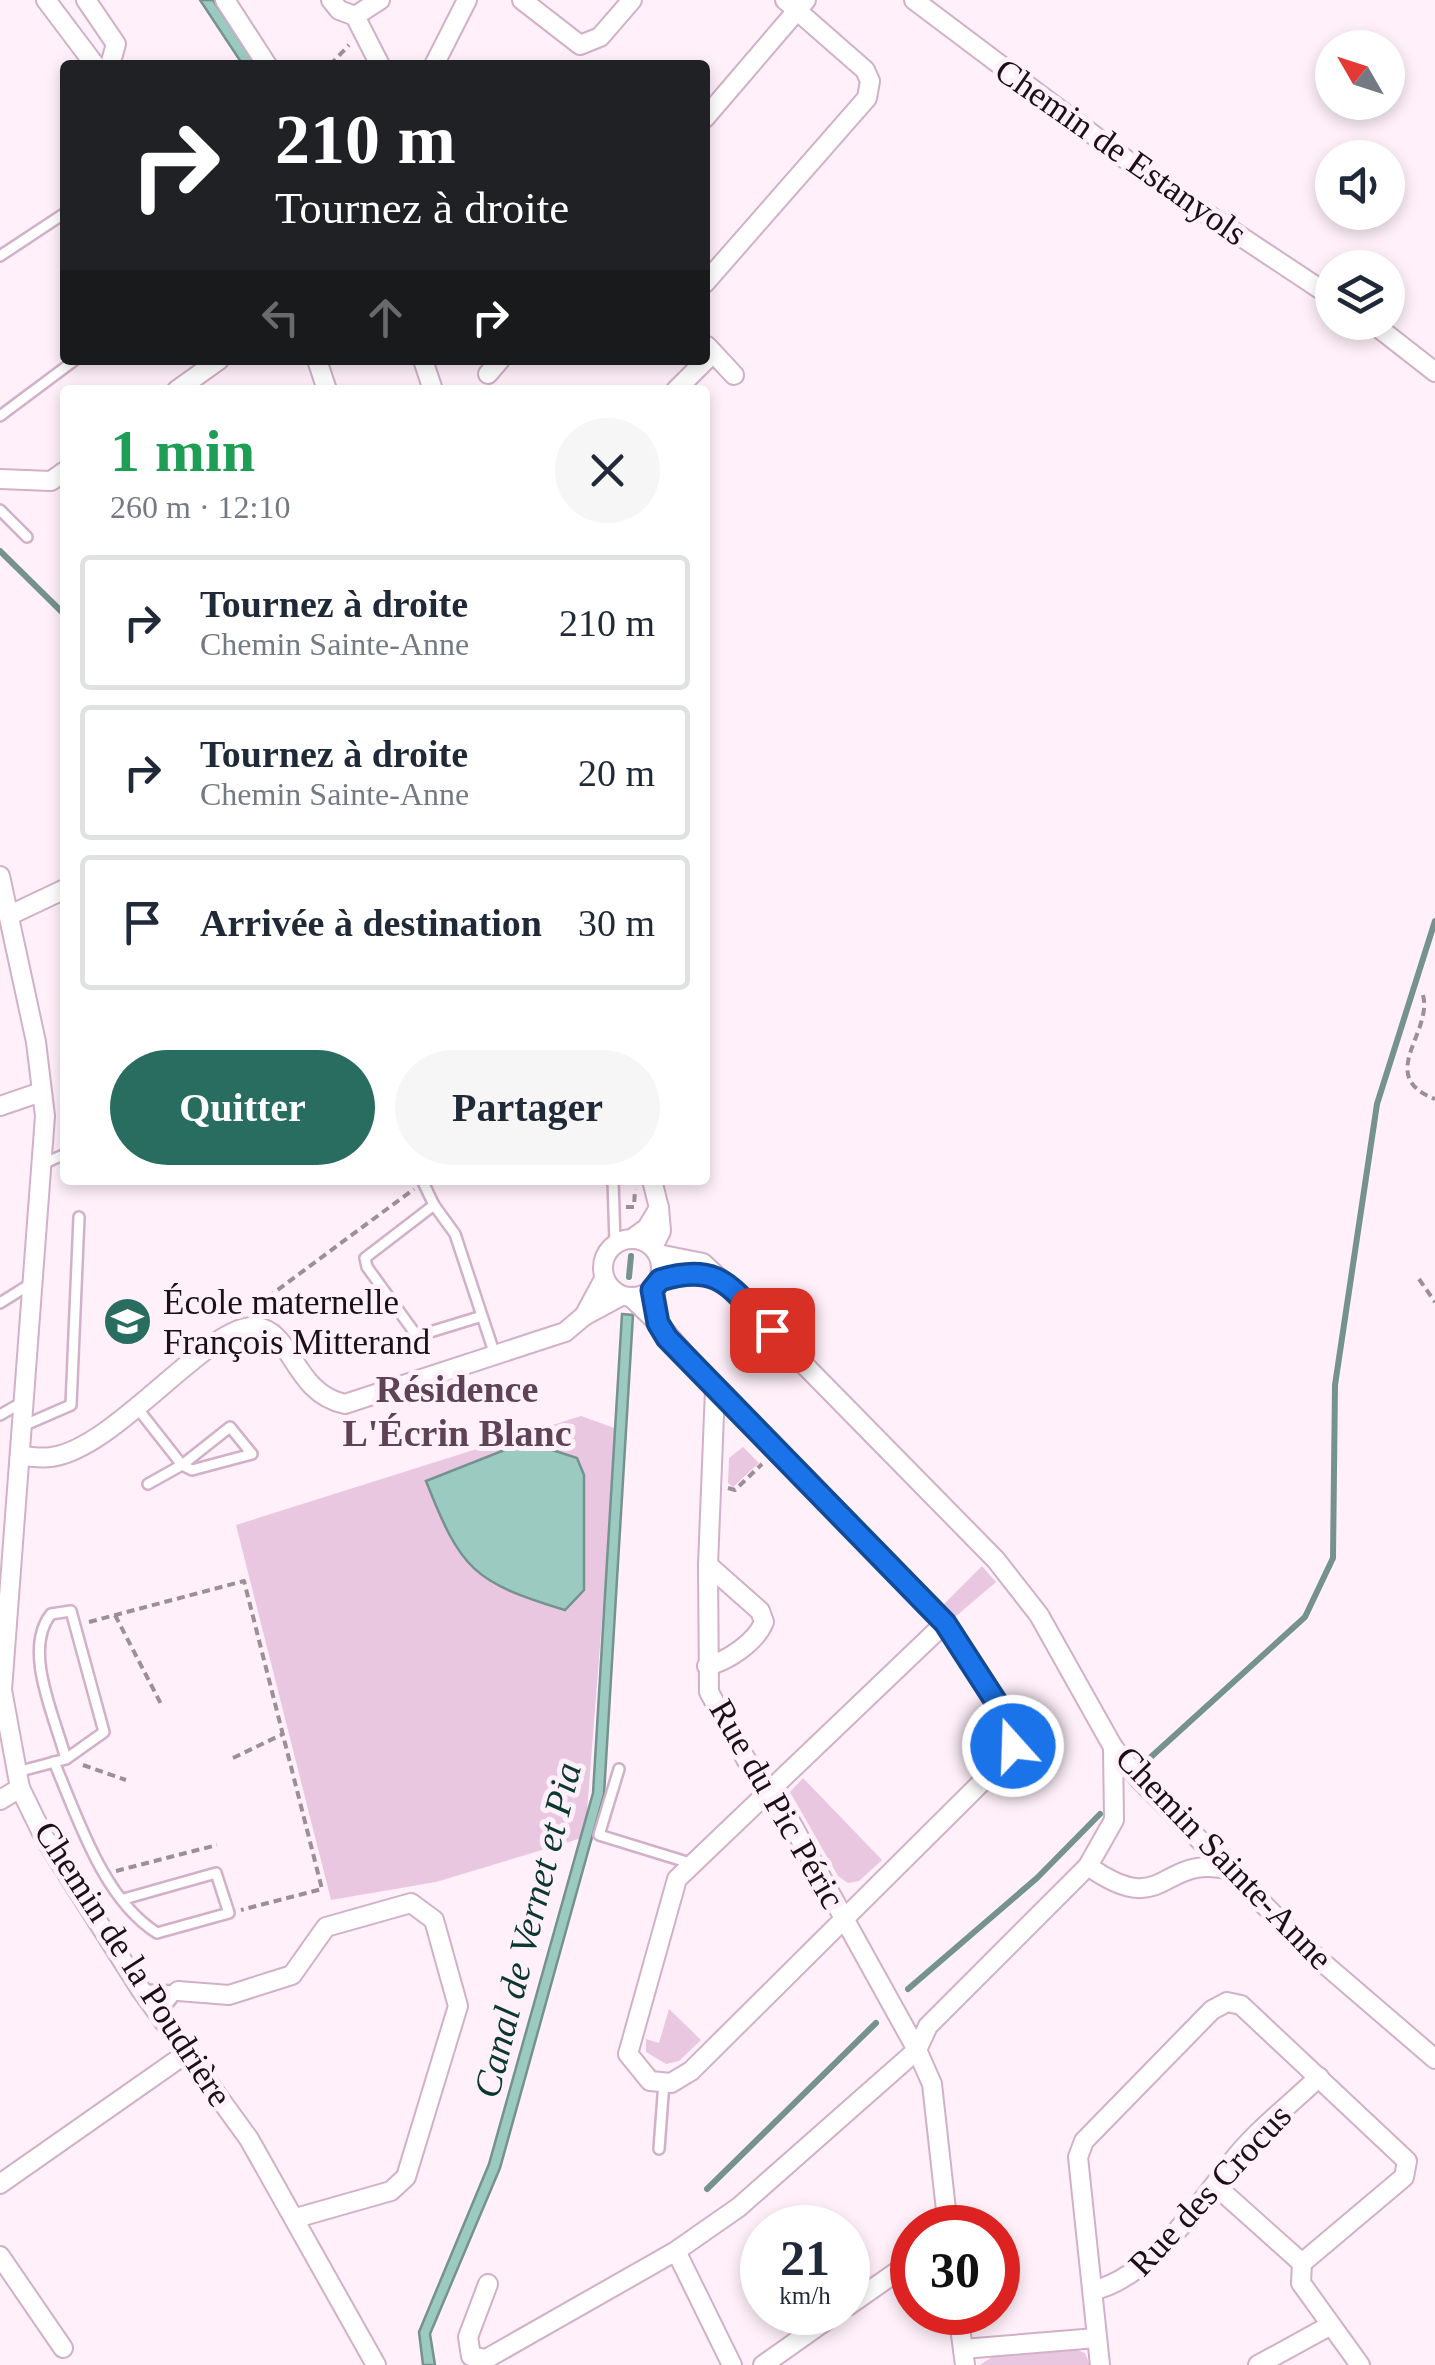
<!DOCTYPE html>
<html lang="fr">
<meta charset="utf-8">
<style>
:root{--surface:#fff;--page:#f6f6f7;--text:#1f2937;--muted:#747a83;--line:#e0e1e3;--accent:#286d60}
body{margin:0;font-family:Georgia,serif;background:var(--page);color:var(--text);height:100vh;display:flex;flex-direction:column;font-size:38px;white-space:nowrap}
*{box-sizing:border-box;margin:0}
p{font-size:32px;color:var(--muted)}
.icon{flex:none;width:55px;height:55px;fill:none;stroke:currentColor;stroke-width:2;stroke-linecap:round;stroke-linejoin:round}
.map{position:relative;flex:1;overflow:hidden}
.details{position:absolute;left:60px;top:385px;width:650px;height:800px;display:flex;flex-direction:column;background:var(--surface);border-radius:10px;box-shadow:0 5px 15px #0003}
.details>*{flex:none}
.banner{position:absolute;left:60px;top:60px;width:650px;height:305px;border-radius:10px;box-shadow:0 5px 15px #0003;background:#202124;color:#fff;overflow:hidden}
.needle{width:65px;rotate:309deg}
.fabs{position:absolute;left:1315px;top:30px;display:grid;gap:20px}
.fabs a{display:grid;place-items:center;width:90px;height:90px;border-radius:50%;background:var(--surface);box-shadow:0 5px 15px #0003;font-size:50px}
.speed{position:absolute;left:740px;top:2205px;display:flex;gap:20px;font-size:50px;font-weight:700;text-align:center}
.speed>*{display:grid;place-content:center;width:130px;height:130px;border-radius:50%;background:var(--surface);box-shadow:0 5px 15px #0003;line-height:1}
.speed small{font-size:25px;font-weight:400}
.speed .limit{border:15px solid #d22;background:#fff;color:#111}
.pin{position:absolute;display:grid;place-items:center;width:85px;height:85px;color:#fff;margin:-42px;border-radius:20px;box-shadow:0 5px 15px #0006}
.me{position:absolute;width:110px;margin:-55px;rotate:340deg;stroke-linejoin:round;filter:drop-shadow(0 0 8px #0008)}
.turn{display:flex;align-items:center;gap:35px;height:210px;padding:0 50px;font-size:45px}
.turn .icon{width:130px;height:130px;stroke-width:2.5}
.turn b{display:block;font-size:70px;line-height:85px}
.lanes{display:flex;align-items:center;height:95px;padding:0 50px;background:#0003;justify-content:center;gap:50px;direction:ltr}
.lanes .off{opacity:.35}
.round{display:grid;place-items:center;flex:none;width:105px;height:105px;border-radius:52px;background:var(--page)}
.head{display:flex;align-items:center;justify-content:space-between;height:170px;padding:0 50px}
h1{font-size:60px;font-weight:700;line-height:75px;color:#1e9e55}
.cta{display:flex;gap:20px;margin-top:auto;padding:20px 50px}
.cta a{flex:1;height:115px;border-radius:60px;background:var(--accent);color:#fff;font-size:40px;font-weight:700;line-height:115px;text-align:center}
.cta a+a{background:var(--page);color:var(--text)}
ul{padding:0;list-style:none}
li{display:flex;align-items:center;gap:30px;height:135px;margin:0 20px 15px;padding:0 30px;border:5px solid var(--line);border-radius:10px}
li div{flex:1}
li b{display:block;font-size:38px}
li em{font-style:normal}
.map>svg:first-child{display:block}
.green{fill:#eac7e0}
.water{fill:#9bcac0;stroke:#75928e;stroke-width:2.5}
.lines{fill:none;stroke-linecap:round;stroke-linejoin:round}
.stream{stroke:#75928e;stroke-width:6}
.lane-casing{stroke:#d2b0c8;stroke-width:14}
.street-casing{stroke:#d2b0c8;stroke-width:22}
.path{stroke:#9d8f98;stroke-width:4;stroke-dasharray:8 5;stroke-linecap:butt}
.lane{stroke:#fff;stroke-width:9}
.street{stroke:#fff;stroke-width:18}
.route-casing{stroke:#114b97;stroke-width:25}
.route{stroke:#1a73e8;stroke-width:18}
.labels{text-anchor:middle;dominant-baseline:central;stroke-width:10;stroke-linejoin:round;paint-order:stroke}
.street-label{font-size:35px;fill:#1b1018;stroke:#fff0fa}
.poi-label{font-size:35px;fill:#1b1018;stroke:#fff0fa;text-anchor:start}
.neighbourhood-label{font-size:38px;font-weight:bold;fill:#5e4256;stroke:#fff0fa}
.water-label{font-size:38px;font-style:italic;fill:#0a372f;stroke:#fff0fa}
</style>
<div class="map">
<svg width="1435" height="2365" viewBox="0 0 1435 2365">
<rect width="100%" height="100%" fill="#fff0fa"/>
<g class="green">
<polygon points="581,1416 617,1429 585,1837 436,1882 331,1900 236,1525"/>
<polygon points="743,1447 759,1463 733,1487 728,1483 729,1458"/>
<polygon points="982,1566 996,1582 955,1617 944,1604"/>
<polygon points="803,1778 882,1860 859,1881 848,1883 838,1876 790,1792"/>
<polygon points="669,2009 701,2040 679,2061 666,2064 646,2052 646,2039 659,2043"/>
<polygon points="1072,2348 1085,2353 1090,2365 980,2365 992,2357"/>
</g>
<g class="water">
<polygon points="200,0 213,0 256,65 243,65"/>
<polygon points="622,1314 633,1315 604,1794 500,2168 430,2334 435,2365 423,2365 419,2332 489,2164 593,1793"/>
<path d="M 537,1445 L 577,1458 L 584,1475 L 584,1590 L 565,1610 C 473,1582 461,1570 426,1481 L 507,1449 Z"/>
</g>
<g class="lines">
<g class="stream">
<polyline points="0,551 65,615"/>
<polyline points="598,1180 598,1181"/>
<polyline points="629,1277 631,1256"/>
<polyline points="1141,1766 1305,1617 1333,1558 1335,1385 1377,1104 1435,921"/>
<polyline points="908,1989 1037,1878 1100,1814"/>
<polyline points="707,2189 876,2023"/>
</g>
<defs>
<g id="lane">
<polyline points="0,256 65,213"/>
<polyline points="0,416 75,360"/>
<polyline points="0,510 27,537"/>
<polyline points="43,1164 65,1154"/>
<polyline points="422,1180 434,1205"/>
<polyline points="613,1180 615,1243"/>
<polyline points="0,1303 32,1283"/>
<polyline points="479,1317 417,1336 367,1267 365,1258 434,1205 455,1234 495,1355"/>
<polyline points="138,1409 182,1465 148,1484"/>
<polyline points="0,1415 21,1403"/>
<polyline points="25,1425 71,1405 79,1217"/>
<polygon points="230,1427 252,1454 192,1470 182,1465"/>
<path d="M 54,1762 C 78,1818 103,1899 157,1933 L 229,1913 L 216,1873 L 124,1899"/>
<polyline points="619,1769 599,1835 690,1863"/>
<path d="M 17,1772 L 66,1759 L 104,1732 L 71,1611 L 51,1614 C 22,1650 55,1717 66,1759"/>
<polyline points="144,1990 178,1991"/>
<polyline points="159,2015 178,1991"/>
<polyline points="659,2149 664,2082"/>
</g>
<g id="street">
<polyline points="46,0 95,65"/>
<polyline points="86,0 116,44 110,65"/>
<polyline points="225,0 267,65"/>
<polyline points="331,0 339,10 355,16 380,0"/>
<polyline points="522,0 580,45 600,37 632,0"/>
<polyline points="914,0 1136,167 1332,297"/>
<polyline points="355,16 380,65"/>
<polyline points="434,65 467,0"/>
<polyline points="705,118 806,0"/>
<polyline points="705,283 867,98 870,81 865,70 785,0"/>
<polyline points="1371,322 1435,372"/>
<polyline points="707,346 734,375"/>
<polyline points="317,360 327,390"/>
<polyline points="423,360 433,390"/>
<polyline points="488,374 500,360"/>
<polyline points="177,390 219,360"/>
<polyline points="676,390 713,353"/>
<polyline points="0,479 51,481 65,471"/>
<polyline points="0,876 36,1042 45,1116 2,1690 20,1788 44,1837 141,1990 249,2139 376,2365"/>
<polyline points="10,915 65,889"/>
<polyline points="0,1106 41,1092"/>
<polyline points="652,1180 659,1208"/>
<polyline points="633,1238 647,1228 659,1208 661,1231 653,1247"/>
<circle cx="632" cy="1268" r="29"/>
<polyline points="658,1254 703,1263 720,1279 701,1271 660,1280"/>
<polyline points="604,1279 584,1316 621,1296"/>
<polyline points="720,1279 996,1560 1039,1615 1113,1747 1140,1780 1314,1955 1435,2059"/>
<polyline points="632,1298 658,1323 653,1290"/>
<polyline points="658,1323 715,1389 945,1623 1013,1728 1013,1746 1003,1761 691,2071 671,2083 650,2081 628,2054 677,1879 945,1623"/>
<path d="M 20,1456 C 30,1456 41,1459 51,1457 C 116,1449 210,1322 256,1327 C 293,1331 293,1393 345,1404 L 565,1332 L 584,1316"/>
<path d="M 707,1666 C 728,1661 756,1642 764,1622 L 760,1611 L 708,1565"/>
<path d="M 1113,1747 L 1114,1820 L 1088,1866 C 1167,1922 1159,1852 1231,1870"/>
<polyline points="0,1800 20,1788"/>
<polyline points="178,1991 229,1995 292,1975 326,1927 411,1903 434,1920 458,2006 406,2177 391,2191 296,2218"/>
<polyline points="0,2184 187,2053"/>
<polyline points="1217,2187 1302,2263"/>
<polyline points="948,2228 932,2084 917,2050 928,2026 1088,1866"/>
<polyline points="676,2251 732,2365"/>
<polyline points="0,2256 63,2348"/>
<polyline points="1302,2263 1301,2283 1360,2365"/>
<polyline points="488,2284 468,2337 471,2356 486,2359 676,2251 739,2207 917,2050 789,1819 747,1761 709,1692 708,1565 715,1389"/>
<path d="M 1094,2290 C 1147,2279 1199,2205 1231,2163 C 1255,2131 1291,2104 1319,2077"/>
<polyline points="848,2306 912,2261"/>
<polyline points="958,2312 965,2365"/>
<polyline points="963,2349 1096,2338"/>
<polyline points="763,2365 838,2312"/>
<polyline points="1100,2365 1078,2157 1084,2141 1212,2010 1227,2002 1241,2005 1407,2161 1404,2177 1302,2263"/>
<polyline points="1258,2365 1331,2325"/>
</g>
</defs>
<use href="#lane" class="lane-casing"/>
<use href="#street" class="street-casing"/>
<g class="path">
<polyline points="330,65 349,45"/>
<path d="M 1423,995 C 1433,1033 1375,1076 1435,1099"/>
<polyline points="626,1207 634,1207 635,1189"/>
<polyline points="1419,1279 1435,1302"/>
<polyline points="263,1310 268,1297 414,1189"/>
<polyline points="728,1488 735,1490 762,1464"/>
<polyline points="115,1615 161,1704"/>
<polyline points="89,1622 244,1581 322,1889 241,1910"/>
<polyline points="233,1758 283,1734"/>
<polyline points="83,1765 126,1780"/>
<polyline points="116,1871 217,1845"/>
</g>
<use href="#lane" class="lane"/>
<use href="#street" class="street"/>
</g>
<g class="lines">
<defs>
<path id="route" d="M 772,1330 C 731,1290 722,1261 660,1280 L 652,1290 L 658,1323 L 667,1338 L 945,1623 L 1013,1728 L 1013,1746"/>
</defs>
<use href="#route" class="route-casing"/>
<use href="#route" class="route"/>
</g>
<defs>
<symbol id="school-disc" viewBox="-11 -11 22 22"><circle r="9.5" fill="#286d60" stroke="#fff0fa"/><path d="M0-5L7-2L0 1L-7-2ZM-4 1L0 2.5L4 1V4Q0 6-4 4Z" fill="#fff"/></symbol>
</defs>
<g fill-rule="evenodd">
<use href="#school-disc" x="100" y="1294" width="55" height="55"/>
</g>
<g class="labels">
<g class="street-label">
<text transform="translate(1121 152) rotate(35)">Chemin de Estanyols</text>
<text transform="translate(777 1804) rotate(60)">Rue du Pic Péric</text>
<text transform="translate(1224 1858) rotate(46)">Chemin Sainte-Anne</text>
<text transform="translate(133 1964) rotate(57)">Chemin de la Poudrière</text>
<text transform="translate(1210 2190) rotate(-47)">Rue des Crocus</text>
</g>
<g class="poi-label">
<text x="163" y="1302">École maternelle<tspan x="163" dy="40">François Mitterand</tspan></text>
</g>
<g class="neighbourhood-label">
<text x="457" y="1389">Résidence<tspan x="457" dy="44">L'Écrin Blanc</tspan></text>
</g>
<g class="water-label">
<text transform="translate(527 1930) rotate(-76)">Canal de Vernet et Pia</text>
</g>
</g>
</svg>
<div class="fabs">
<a><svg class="needle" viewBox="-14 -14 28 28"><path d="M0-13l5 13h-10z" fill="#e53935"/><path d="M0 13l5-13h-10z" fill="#747a83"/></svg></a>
<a><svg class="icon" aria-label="sound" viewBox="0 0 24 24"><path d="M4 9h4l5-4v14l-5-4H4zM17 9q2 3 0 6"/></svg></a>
<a><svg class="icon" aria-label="layers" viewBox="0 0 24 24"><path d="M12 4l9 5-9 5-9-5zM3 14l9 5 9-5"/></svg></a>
</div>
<div class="speed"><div>21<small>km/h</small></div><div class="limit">30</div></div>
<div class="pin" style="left:772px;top:1330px;background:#d93025"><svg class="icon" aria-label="arrive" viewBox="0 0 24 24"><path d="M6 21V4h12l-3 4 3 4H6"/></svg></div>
<svg class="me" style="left:1013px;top:1746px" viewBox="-20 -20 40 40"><circle r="17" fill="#1a73e8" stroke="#fff" stroke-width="3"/><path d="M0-11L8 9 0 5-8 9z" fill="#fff"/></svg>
<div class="banner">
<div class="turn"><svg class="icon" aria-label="right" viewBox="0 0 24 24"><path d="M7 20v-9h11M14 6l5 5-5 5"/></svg><div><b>210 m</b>Tournez à droite</div></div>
<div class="lanes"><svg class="icon off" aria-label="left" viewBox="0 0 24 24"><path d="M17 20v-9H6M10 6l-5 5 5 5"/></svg><svg class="icon off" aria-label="ahead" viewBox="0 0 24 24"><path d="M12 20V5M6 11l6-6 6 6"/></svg><svg class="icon" aria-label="right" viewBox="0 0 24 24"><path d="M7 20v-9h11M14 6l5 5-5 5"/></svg></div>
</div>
<section class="details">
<div class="head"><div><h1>1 min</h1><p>260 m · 12:10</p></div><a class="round"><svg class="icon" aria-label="close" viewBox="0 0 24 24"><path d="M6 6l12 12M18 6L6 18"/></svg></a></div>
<ul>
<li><svg class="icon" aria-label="right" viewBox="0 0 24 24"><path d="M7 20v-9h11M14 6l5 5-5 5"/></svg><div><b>Tournez à droite</b><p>Chemin Sainte-Anne</p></div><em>210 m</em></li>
<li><svg class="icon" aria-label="right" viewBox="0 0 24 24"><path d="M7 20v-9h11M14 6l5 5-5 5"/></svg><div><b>Tournez à droite</b><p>Chemin Sainte-Anne</p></div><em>20 m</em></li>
<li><svg class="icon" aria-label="arrive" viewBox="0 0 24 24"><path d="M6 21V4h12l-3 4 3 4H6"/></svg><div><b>Arrivée à destination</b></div><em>30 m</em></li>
</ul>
<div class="cta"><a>Quitter</a><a>Partager</a></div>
</section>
</div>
